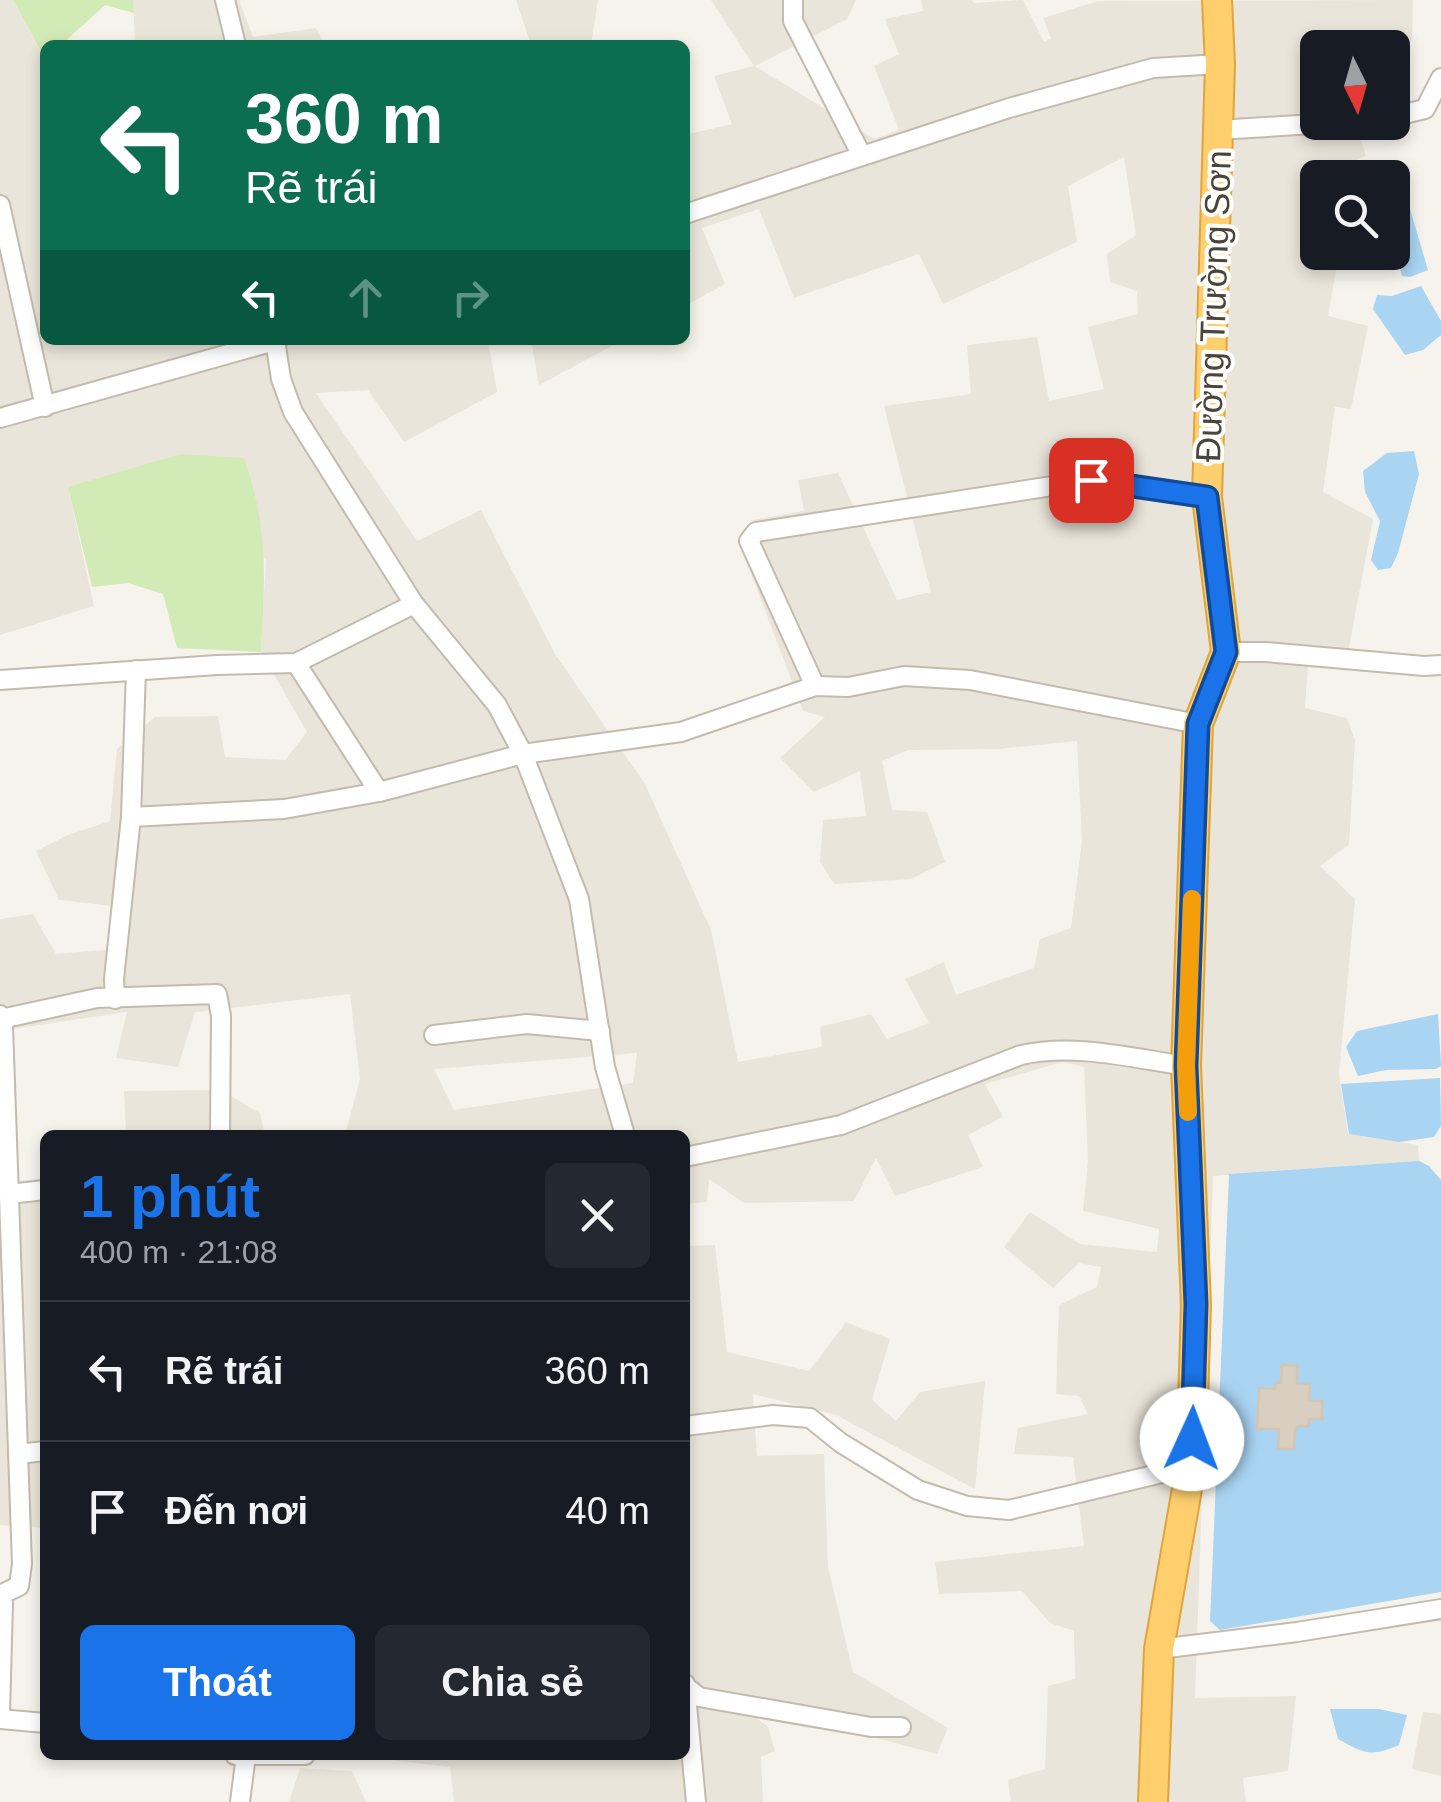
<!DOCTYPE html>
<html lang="vi">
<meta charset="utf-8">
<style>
:root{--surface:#171b24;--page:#242831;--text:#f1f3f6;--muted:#9ea1a6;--line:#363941;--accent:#1a73e8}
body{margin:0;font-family:Arial,sans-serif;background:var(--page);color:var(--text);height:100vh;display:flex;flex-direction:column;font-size:38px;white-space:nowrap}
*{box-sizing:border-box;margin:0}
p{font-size:32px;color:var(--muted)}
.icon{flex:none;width:55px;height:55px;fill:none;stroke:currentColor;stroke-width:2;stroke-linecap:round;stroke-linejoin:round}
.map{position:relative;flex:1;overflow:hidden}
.sheet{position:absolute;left:40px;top:1130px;width:650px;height:630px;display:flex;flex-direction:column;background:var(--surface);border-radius:15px;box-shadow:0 5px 15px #0003}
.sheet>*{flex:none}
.guide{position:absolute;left:40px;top:40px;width:650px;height:305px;border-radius:15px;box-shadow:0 5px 15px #0003;background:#0b6e4f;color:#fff;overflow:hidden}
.needle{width:65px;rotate:175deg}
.tools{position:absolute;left:1300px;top:30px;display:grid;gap:20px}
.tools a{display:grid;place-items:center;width:110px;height:110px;border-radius:15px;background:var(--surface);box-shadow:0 5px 15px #0003;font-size:50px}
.pin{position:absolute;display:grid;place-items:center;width:85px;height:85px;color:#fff;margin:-42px;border-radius:20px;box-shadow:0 5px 15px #0006}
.me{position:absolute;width:110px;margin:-55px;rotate:2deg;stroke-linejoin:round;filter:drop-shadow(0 0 8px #0008)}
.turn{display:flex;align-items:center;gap:35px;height:210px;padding:0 40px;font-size:45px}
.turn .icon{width:130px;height:130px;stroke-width:2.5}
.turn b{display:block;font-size:70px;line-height:85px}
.lanes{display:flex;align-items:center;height:95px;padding:0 40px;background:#0003;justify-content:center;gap:50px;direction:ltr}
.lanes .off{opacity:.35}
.round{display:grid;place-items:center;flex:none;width:105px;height:105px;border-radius:15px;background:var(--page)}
.summary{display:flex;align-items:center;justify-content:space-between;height:170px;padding:0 40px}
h1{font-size:60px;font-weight:800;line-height:75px;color:var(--accent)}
.cta{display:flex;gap:20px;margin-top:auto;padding:20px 40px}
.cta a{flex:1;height:115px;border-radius:15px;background:var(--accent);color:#fff;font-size:40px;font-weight:800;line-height:115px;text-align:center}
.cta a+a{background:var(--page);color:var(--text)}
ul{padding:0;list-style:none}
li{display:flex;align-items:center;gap:30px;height:140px;padding:0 40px;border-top:2px solid var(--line)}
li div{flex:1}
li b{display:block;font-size:38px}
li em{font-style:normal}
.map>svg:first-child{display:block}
.residential{fill:#eae5da;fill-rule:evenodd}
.green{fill:#d2eab5}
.water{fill:#a9d4f2}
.building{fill:#d8cfc1;stroke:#d3c7b4;stroke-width:2.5}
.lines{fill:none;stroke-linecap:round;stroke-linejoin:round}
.minor-casing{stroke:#c2bbae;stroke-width:22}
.highway-casing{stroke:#e0a43c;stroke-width:32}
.minor{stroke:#fff;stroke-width:18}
.highway{stroke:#ffcf6e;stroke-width:28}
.route-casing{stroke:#114b97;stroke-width:25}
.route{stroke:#1a73e8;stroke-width:18}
.slow{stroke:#f59e0b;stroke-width:18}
.labels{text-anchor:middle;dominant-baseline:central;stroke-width:8;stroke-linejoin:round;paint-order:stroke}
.street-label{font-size:35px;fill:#4b4439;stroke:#fff}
</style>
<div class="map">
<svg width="1441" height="1802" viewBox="0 0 1441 1802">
<rect width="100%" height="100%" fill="#f6f3ec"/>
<g class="residential">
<path d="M 0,0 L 13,0 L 45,60 L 45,340 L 488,340 L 497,392 L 404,442 L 368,390 L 316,393 L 417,541 L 481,510 L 555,654 L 645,784 L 711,930 L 738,1062 L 822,1047 L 820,1027 L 871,1014 L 887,1039 L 929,1023 L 905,979 L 944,962 L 956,995 L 1034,968 L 1040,939 L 1071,928 L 1082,841 L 1077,741 L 999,749 L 908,750 L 882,761 L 892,810 L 927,812 L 945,862 L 911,879 L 834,884 L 820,862 L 823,820 L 866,816 L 860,771 L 814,792 L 780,758 L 825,717 L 803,711 L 739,541 L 753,520 L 804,511 L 798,480 L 838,473 L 897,600 L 931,592 L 884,406 L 971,394 L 967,345 L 1037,337 L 1049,401 L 1104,389 L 1088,327 L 1138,314 L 1137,291 L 1110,282 L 1107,254 L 1136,235 L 1124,157 L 1068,186 L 1077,242 L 943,304 L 919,254 L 794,298 L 759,209 L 702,228 L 725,284 L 685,306 L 685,135 L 732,124 L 714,76 L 754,66 L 711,0 L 856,0 L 847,19 L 755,66 L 874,139 L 899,130 L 874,66 L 899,54 L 885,19 L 923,11 L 921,0 L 972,0 L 974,3 L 1023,0 L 1044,42 L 1051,38 L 1043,18 L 1098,1 L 1413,0 L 1412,41 L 1393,48 L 1318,48 L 1318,122 L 1355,123 L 1366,156 L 1327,171 L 1328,177 L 1318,178 L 1318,252 L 1339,253 L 1328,316 L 1368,326 L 1351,409 L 1335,407 L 1323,492 L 1373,519 L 1345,669 L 1308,666 L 1305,708 L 1347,718 L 1355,740 L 1349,845 L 1320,866 L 1355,899 L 1339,1075 L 1348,1134 L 1418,1145 L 1419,1161 L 1213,1176 L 1195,1698 L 1296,1696 L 1288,1771 L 1243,1778 L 1246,1802 L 1011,1802 L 1008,1780 L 1045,1769 L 1048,1686 L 1075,1679 L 1074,1631 L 1050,1623 L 1022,1591 L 939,1594 L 935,1562 L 1084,1546 L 1073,1457 L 1014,1454 L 1018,1428 L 1088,1414 L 1079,1396 L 1056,1394 L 1059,1305 L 1097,1287 L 1101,1267 L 1079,1263 L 1053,1288 L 1004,1247 L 1030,1212 L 1080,1244 L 1157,1252 L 1159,1229 L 1083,1211 L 1088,1161 L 1084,1067 L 1063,1062 L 985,1084 L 1003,1117 L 968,1135 L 983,1167 L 895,1196 L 876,1158 L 854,1201 L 744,1203 L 709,1179 L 707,1202 L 685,1204 L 685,1135 L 345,1135 L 360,1079 L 350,994 L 195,1012 L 178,1067 L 116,1058 L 127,1012 L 4,1030 L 0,1072 L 0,919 L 33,914 L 56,954 L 115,949 L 122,907 L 59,900 L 36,851 L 68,835 L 110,821 L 117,749 L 155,717 L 218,716 L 225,757 L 285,760 L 307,732 L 261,652 L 266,559 L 68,487 L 94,606 L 0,635 ZM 637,1053 L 633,1083 L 454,1110 L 434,1069 Z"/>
<polygon points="133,0 239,0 253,37 316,28 325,45 135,45"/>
<polygon points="516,0 598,0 591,45 530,42"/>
<polygon points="531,340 623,340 539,385"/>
<polygon points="221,1090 260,1113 265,1135 126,1135 124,1091"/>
<polygon points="0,1124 13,1124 18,1181 45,1178 45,1528 0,1525"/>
<polygon points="715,1245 727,1352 809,1371 846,1322 890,1339 872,1400 896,1421 920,1392 985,1381 975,1489 836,1415 753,1394 757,1456 824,1454 828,1567 853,1672 948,1728 937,1754 733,1700 768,1727 775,1751 761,1757 763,1802 454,1802 450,1767 347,1755 685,1755 685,1246"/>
<polygon points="1423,1712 1441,1714 1441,1776 1412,1769"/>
<polygon points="300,1768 352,1771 366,1802 289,1802"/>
</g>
<g class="green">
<polygon points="13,0 133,0 134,13 105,5 61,45 45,45 45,59"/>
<path d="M 181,454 L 244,458 C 269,530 265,578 261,652 L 177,648 L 163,594 L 128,583 L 92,587 L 68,487 Z"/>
</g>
<g class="water">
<polygon points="1392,191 1408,202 1428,270 1410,277 1402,276 1393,244"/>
<polygon points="1421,286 1441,321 1441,335 1423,350 1405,355 1373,309 1377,295 1392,296"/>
<polygon points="1414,451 1419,474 1398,553 1391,568 1378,570 1371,560 1380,521 1365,492 1363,471 1387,453"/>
<polygon points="1438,1014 1441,1066 1436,1069 1386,1070 1358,1076 1346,1047 1357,1031"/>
<polygon points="1440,1078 1441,1126 1434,1137 1399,1142 1349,1134 1341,1084"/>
<polygon points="1419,1161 1429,1166 1441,1180 1441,1592 1220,1630 1210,1621 1229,1174"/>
<path d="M 1330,1709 L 1379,1709 L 1407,1715 L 1399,1745 C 1370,1757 1365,1754 1338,1739 Z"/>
</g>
<polygon class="building" points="1282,1365 1297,1366 1297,1384 1310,1384 1309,1401 1322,1401 1322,1419 1309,1419 1309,1426 1298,1426 1295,1430 1294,1449 1278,1449 1279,1429 1257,1429 1259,1388 1275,1389 1276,1383 1281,1383"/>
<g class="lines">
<defs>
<g id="minor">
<polyline points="225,0 236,45"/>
<polyline points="793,0 793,21 862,156"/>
<polyline points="1392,117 1425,109 1441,78"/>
<polyline points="1218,130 1346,122"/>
<polyline points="0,205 45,407"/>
<polyline points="685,214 1009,108 1153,68 1220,64"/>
<polyline points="275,340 281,379 293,412 414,604 497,705 523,754 579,899 605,1067 625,1135"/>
<polyline points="0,418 278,340"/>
<polyline points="1226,652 1266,652 1424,666 1441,665"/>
<polyline points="296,663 379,792"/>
<polyline points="0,680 217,665 296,663 414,604"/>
<polyline points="815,686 749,541 756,532 1091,480 1207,497"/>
<polyline points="131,817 284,809 379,792 523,754 681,732 815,686 848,687 904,676 970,680 1198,724"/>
<polyline points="115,999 114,979 131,817 136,670"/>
<polyline points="0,1015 3,1027 22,1564 19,1586 0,1595"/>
<polyline points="1,1019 97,998 217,994 221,1016 220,1135"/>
<polyline points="434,1035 527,1024 600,1031"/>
<path d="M 685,1157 L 841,1125 L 1021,1055 C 1075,1043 1132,1058 1186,1066"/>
<polyline points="9,1194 45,1190"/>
<polyline points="685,1426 773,1415 810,1418 841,1443 918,1490 967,1506 1009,1510 1191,1466"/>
<polyline points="18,1454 45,1451"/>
<polyline points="0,1597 3,1603 0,1714"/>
<polyline points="1159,1649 1297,1632 1441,1609"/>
<polyline points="685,1684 696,1802"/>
<polyline points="685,1686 699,1697 871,1727 901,1727"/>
<polyline points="0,1719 45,1723"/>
<polyline points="235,1755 305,1755"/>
<polyline points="240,1802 246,1755"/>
</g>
<polyline id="highway" points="1153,1802 1159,1649 1191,1466 1196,1305 1186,1066 1198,724 1226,652 1207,497 1220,64 1217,0"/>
</defs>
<use href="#minor" class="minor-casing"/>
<use href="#highway" class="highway-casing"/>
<use href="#minor" class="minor"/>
<use href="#highway" class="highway"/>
</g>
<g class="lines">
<defs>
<polyline id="route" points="1091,480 1207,497 1226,652 1198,724 1186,1066 1196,1304 1192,1439"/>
</defs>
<use href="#route" class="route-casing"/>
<use href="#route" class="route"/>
<polyline class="slow" points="1188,1112 1186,1066 1192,899"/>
</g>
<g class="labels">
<g class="street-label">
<text transform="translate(1213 306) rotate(-88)">Đường Trường Sơn</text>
</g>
</g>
</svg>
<div class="tools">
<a><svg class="needle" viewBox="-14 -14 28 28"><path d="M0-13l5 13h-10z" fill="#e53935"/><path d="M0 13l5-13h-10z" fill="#9ea1a6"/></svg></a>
<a><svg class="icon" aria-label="search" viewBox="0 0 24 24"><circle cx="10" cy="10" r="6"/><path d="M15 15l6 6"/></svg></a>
</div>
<div class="pin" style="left:1091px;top:480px;background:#d93025"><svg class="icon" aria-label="arrive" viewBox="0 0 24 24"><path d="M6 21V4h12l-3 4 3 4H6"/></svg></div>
<svg class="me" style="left:1192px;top:1439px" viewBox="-20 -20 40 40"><circle r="19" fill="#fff"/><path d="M0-13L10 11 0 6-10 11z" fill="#1a73e8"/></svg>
<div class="guide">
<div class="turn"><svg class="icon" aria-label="left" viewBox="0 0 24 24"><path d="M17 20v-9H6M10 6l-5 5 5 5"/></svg><div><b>360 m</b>Rẽ trái</div></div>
<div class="lanes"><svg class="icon" aria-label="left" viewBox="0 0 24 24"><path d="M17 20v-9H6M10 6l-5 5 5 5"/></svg><svg class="icon off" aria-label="ahead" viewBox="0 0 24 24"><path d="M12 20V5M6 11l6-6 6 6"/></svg><svg class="icon off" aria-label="right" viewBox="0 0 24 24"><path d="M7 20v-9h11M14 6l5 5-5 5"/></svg></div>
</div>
<section class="sheet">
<div class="summary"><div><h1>1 phút</h1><p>400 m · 21:08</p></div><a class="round"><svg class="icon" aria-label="close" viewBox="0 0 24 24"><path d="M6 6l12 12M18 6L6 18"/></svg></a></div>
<ul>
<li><svg class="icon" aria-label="left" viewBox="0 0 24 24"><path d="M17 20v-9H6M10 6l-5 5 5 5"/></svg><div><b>Rẽ trái</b></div><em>360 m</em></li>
<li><svg class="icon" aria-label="arrive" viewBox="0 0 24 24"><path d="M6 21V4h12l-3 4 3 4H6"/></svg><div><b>Đến nơi</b></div><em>40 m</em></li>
</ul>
<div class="cta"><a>Thoát</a><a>Chia sẻ</a></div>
</section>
</div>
